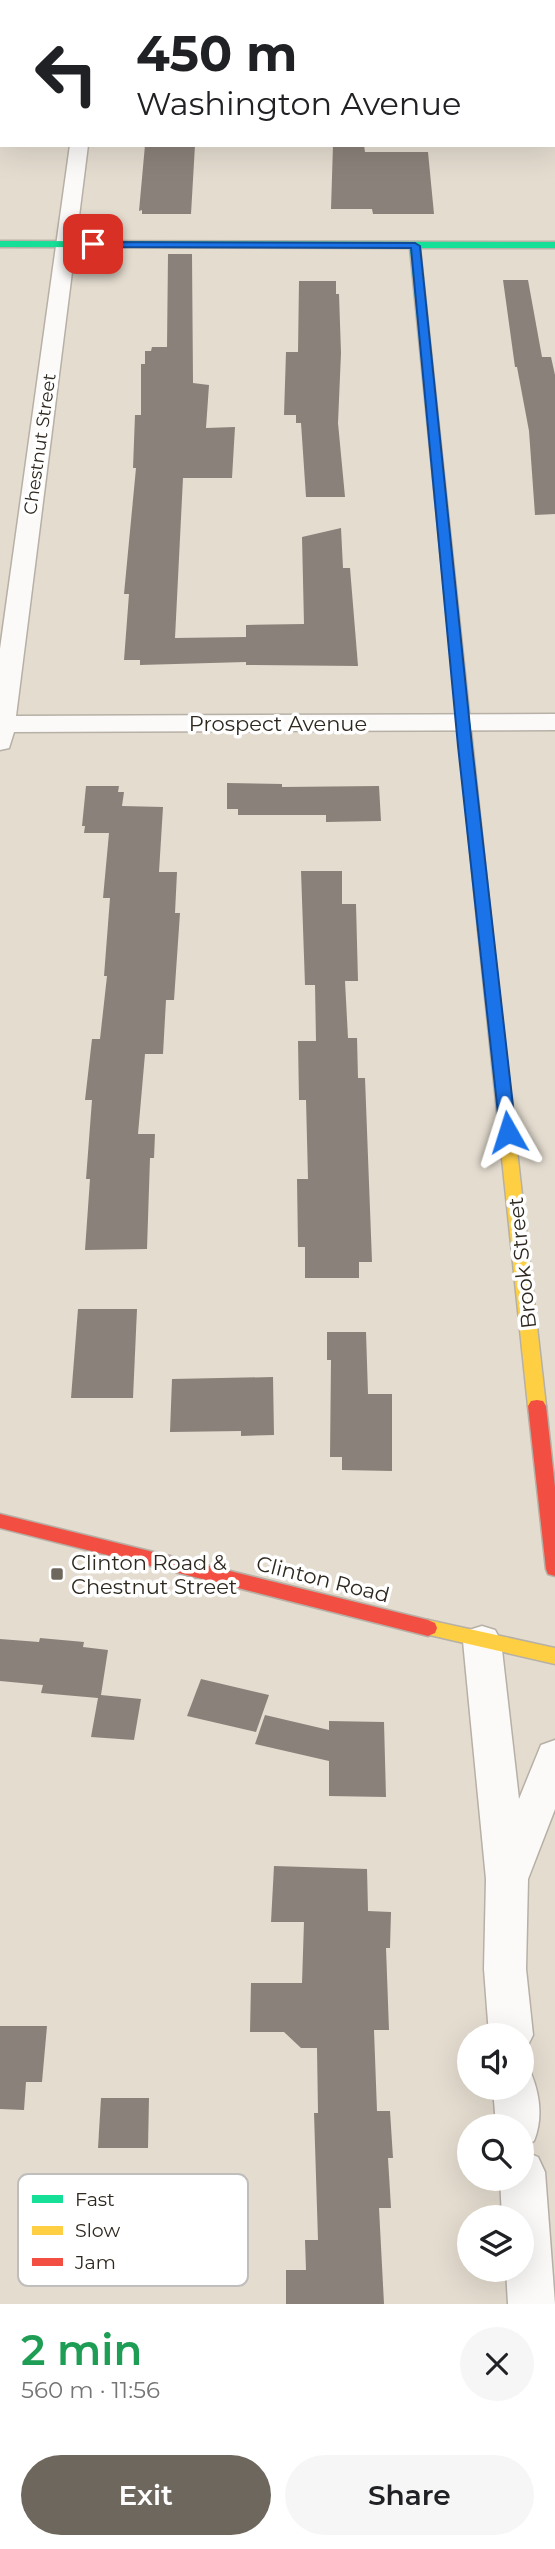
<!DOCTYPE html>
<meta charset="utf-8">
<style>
:root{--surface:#fff;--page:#f6f6f6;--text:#202124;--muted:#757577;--accent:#6e675d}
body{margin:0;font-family:Montserrat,sans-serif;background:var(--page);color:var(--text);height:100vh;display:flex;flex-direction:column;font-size:26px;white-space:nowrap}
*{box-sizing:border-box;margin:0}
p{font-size:23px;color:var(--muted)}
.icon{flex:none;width:38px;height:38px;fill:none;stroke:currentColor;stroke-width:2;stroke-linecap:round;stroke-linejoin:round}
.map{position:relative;height:2304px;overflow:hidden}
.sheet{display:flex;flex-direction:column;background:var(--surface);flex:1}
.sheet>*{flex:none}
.guide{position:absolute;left:0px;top:0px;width:556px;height:147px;box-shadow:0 7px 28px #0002;background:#fff;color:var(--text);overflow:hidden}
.fabs{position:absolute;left:457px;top:2023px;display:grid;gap:14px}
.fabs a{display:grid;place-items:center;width:77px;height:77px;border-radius:50%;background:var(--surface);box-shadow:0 7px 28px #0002;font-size:35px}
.pin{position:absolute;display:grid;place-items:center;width:60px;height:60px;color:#fff;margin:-30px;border-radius:14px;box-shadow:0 4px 10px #0006}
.me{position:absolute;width:77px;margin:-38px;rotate:354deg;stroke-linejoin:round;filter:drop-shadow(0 0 5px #0008)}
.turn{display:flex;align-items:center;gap:24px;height:147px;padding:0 21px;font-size:32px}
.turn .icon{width:91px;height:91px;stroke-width:2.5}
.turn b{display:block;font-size:49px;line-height:60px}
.round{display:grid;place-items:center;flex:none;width:74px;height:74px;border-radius:37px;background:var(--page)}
.overview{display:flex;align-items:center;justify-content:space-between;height:119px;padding:0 21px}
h1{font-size:42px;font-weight:600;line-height:52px;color:#1e9e55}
.cta{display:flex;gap:14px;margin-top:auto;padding:14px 21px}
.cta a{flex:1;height:80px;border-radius:42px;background:var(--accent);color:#fff;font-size:28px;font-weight:600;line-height:80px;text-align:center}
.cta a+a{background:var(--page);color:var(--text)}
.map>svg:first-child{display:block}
.building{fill:#8a827a}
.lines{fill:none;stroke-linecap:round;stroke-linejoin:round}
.street-casing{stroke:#b6b0a6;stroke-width:3}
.fast-casing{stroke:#b6b0a6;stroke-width:3}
.slow-casing{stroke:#b6b0a6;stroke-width:3}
.jam-casing{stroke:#b6b0a6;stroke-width:3}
.street{fill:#fbfaf8;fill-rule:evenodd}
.fast{fill:#16e098;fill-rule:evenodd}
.slow{fill:#ffcf43;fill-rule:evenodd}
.jam{fill:#f24e42;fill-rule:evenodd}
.route{fill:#1a73e8;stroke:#114b97;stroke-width:2}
.poi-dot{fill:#6e675d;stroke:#fff;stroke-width:2.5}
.labels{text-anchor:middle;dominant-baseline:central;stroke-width:7;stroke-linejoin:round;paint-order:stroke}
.far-street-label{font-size:18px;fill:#2e281f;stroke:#fff}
.street-label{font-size:21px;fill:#2e281f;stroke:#fff}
.poi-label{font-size:21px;fill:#2e281f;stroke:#fff;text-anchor:start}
.key{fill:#fff;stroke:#c0bebc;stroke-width:2}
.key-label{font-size:19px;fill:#2e281f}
</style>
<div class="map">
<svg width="555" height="2304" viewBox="0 0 555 2304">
<rect width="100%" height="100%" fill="#e4dccf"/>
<g class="building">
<polygon points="145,145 195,145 191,214 142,214 142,210 139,211"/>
<polygon points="333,145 364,145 365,152 428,152 434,214 373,214 372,209 331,209"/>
<polygon points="168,254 192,254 193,383 209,385 206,428 235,427 232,478 183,478 175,638 246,637 246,625 304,624 302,537 341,528 343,568 350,568 358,666 246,665 246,662 140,665 140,660 124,660 129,594 124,594 136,468 133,468 135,415 141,415 141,364 145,364 145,351 151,351 152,347 167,347"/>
<polygon points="503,280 528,280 542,357 551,357 555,375 555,514 535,515 529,431 517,367 515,367"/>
<polygon points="299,281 336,281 336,294 339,294 341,353 338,423 345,497 306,497 301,423 296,423 296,415 284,415 286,352 298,352"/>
<polygon points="227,783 282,784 282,787 379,786 381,821 326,822 326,815 238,815 238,809 227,809"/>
<polygon points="86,786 119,786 118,792 124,792 122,806 163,807 159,872 177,872 175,913 180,913 174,1000 166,1000 163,1054 145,1054 138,1134 155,1134 154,1158 150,1158 147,1249 85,1250 90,1179 86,1179 92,1100 85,1100 92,1039 100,1039 107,976 104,976 110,898 103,898 109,833 84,833 85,826 82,826"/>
<polygon points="301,871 342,871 342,904 356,904 358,981 345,981 348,1038 357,1038 358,1078 365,1078 372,1262 359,1262 359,1278 305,1278 305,1247 298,1247 297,1179 308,1179 306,1100 299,1100 298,1041 316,1041 315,985 305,985"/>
<polygon points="78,1309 137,1309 133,1398 71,1398"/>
<polygon points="327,1332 366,1332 368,1394 392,1394 392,1471 342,1470 342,1457 330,1457 331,1360 327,1360"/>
<polygon points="273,1377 274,1435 241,1436 241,1431 170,1432 172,1379"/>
<polygon points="40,1638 84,1642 83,1647 108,1650 101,1695 141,1699 134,1740 91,1737 98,1698 41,1693 43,1685 0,1681 0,1639 39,1642"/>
<polygon points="201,1679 269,1695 256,1732 187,1716"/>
<polygon points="265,1715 329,1730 329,1721 384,1722 386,1797 329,1796 329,1761 255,1744"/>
<polygon points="274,1866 367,1869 368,1911 391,1912 390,1948 386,1948 389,2030 374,2030 377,2111 390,2111 393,2158 388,2158 391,2208 379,2208 384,2304 286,2304 286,2270 306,2270 305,2240 318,2240 314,2113 318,2113 317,2048 301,2048 284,2032 250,2032 251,1983 302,1983 304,1922 271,1922"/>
<polygon points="0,2026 47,2026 42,2082 26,2082 24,2110 0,2109"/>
<polygon points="101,2098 149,2098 148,2148 98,2148"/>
</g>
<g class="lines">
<defs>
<g id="street">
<polygon points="93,0 109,0 92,2"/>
<rect x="285" y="0" width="16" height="2"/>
<polygon points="467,0 483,0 484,2 468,2"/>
<rect x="0" y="102" width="2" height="10"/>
<polygon points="70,145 88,145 16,716 555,714 555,730 14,732 9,748 0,750 0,649"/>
<polygon points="482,1626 495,1630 501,1641 519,1799 541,1745 555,1740 555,1809 528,1879 526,1969 533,2035 526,2049 522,2051 522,2035 489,2035 484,1969 486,1879 463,1641 469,1630"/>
<path d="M 522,2070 L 531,2073 C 540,2095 543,2119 534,2141 L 522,2146 L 522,2126 L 496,2126 L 493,2088 L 522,2088 Z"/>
<polygon points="522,2150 538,2157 545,2172 555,2304 508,2304 506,2270 522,2270 522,2217 502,2217 500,2179 522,2179"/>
</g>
<polygon id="fast" points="0,241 555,242 555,248 420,248 492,930 490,933 485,934 478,930 410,248 0,247"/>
<g id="slow">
<polygon points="485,926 492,930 546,1406 543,1411 531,1411 528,1406 478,930"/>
<polygon points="428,1620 555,1648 555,1664 421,1633 419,1628 421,1623"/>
</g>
<g id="jam">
<polygon points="537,1400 543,1401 546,1406 555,1487 555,1576 548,1574 546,1569 528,1406 531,1401"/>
<polygon points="0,1514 428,1620 435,1623 437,1628 435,1633 428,1636 0,1528"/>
</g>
</defs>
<use href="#street" class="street-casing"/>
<use href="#fast" class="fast-casing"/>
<use href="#slow" class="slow-casing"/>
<use href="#jam" class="jam-casing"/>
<use href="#street" class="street"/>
<use href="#fast" class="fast"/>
<use href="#slow" class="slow"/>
<use href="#jam" class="jam"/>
</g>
<polygon class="route" points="89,242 415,243 420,246 472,746 516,1132 513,1136 502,1136 500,1132 458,746 411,248 93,247 89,246"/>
<rect class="poi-dot" x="50" y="1567" width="14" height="14" rx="3.5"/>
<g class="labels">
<g class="far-street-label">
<text transform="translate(40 444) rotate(-82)">Chestnut Street</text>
</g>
<g class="street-label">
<text x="278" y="723">Prospect Avenue</text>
<text transform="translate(522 1263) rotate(-96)">Brook Street</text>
<text transform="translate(323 1579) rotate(14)">Clinton Road</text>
</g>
<g class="poi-label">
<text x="71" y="1562">Clinton Road &amp;<tspan x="71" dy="24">Chestnut Street</tspan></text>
</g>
</g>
<rect x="18" y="2174" width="230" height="112" rx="10" class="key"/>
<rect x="32" y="2195" width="31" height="8" fill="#16e098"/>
<rect x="32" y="2226" width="31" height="9" fill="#ffcf43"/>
<rect x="32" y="2258" width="31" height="8" fill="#f24e42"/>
<g class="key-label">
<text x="75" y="2206">Fast</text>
<text x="75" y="2237">Slow</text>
<text x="75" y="2269">Jam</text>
</g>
</svg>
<div class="fabs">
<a><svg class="icon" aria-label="sound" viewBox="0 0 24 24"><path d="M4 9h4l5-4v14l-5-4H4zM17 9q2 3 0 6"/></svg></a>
<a><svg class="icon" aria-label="search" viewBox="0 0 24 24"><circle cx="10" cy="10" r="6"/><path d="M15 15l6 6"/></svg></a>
<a><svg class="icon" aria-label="layers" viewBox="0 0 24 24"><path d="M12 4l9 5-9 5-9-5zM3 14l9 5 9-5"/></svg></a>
</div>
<div class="pin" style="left:93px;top:244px;background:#d93025"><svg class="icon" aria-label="arrive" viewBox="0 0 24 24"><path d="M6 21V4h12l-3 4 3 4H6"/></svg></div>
<svg class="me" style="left:508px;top:1132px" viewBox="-20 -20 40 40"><path d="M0-17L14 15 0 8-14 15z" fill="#1a73e8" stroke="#fff" stroke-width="4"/></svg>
<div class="guide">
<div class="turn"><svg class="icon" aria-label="left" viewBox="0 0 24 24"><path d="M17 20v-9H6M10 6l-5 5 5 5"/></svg><div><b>450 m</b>Washington Avenue</div></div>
</div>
</div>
<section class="sheet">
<div class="overview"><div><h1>2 min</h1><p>560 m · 11:56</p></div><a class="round"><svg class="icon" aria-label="close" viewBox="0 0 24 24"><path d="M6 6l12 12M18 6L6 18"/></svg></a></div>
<div class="cta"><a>Exit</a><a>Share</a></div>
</section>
